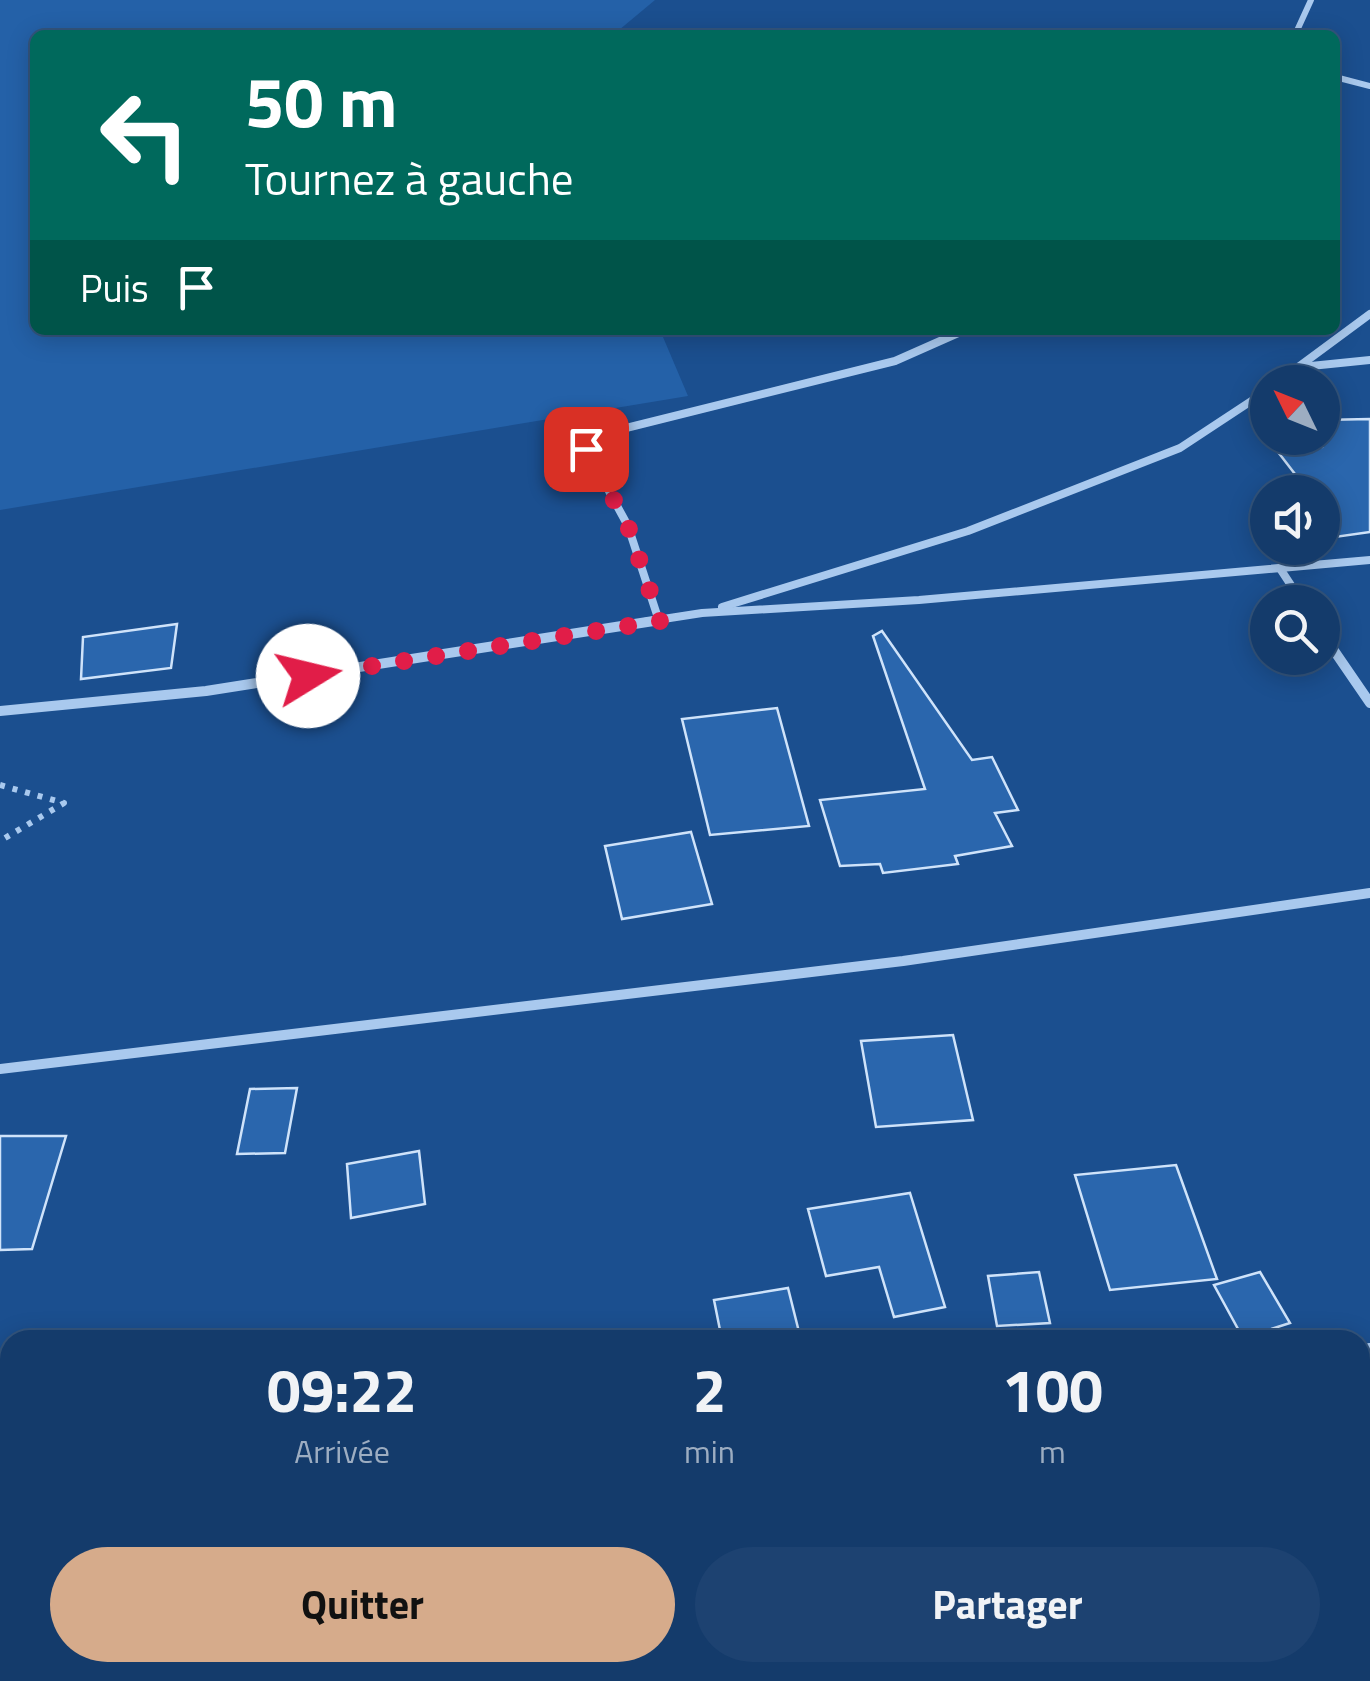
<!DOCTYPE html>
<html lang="fr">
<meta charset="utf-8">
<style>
:root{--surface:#143b6b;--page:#1d4271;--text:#f1f3f6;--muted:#9dadc1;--line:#33557e;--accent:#d6ab8b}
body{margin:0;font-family:"Titillium Web",sans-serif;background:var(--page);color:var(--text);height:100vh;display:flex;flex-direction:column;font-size:38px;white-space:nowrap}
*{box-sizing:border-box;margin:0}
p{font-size:32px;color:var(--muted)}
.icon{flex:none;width:55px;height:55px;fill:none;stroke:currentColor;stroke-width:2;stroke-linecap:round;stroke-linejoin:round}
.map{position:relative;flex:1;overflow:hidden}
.details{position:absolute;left:0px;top:1330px;width:1370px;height:352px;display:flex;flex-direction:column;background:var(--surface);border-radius:30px 30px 0 0;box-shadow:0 5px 25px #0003,0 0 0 2px var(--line)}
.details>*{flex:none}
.guide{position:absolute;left:30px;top:30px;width:1310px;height:305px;border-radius:15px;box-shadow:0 5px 25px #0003,0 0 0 2px var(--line);background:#00695c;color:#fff;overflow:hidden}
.needle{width:65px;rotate:313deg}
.buttons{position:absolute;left:1250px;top:365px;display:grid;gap:20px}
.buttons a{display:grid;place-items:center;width:90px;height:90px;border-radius:50%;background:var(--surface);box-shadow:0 5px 25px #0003,0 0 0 2px var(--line);font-size:50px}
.pin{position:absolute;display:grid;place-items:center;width:85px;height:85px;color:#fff;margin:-42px;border-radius:20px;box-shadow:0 5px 15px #0006}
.me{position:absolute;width:110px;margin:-55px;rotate:81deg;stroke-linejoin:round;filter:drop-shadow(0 0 8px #0008)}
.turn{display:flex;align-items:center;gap:35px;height:210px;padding:0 50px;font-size:45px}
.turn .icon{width:130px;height:130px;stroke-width:2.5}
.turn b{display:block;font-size:70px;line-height:85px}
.then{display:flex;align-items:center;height:95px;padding:0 50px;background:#0003;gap:20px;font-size:38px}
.eta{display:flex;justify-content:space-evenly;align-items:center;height:170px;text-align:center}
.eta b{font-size:60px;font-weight:700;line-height:70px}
.button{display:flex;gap:20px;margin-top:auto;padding:20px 50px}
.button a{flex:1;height:115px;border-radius:60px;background:var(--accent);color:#111;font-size:40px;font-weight:700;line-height:115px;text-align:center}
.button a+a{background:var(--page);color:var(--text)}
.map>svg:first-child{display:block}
.green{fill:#2461a8}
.building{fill:#2a66ad;stroke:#cfe3fa;stroke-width:2.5}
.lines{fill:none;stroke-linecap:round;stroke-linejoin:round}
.path{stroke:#a9c9ee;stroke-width:6;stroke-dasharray:5 8;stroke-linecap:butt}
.minor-far3{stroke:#a9c9ee;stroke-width:6}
.minor-far2{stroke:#a9c9ee;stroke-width:8}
.minor-far1{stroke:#a9c9ee;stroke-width:10}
.minor{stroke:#a9c9ee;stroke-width:12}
.route{stroke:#e11d48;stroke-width:18;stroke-dasharray:0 32.4}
</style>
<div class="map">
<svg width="1370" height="1681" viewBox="0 0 1370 1681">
<rect width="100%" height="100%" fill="#1b4f8f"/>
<polygon class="green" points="0,0 655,0 613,35 35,35 35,330 660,330 688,396 0,510"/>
<g class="building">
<polygon points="1370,419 1370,532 1335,537 1322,521 1322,492 1299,492 1296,488 1305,487 1278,452 1322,447 1322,420"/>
<polygon points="177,624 171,668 81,679 83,637"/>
<polygon points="882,631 972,760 992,757 1018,810 995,813 1012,846 955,856 958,864 883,873 880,864 840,866 820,800 925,789 873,636"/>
<polygon points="777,708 809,826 710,835 682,719"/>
<polygon points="691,832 712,904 622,919 605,846"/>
<polygon points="953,1035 973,1120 876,1127 861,1041"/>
<polygon points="297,1088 285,1153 237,1154 250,1089"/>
<polygon points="0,1136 66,1136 32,1249 0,1250"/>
<polygon points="419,1151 425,1204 351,1218 347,1164"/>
<polygon points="1176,1165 1217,1279 1110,1290 1075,1175"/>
<polygon points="910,1193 945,1307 894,1317 879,1267 826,1276 808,1209"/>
<polygon points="1039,1272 1050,1323 997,1326 988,1276"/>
<polygon points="1260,1272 1290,1323 1243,1338 1214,1285"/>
<polygon points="788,1288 801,1340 722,1340 714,1300"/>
</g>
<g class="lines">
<polyline class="path" points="0,785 64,803 0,841"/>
<g class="minor-far3">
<polyline points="1295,35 1311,0"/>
<polyline points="1335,77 1370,86"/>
</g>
<g class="minor-far2">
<polyline points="1301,367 1370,360"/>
<polyline points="1278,382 1370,314"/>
<polyline points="1281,570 1302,602"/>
<polyline points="722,607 968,531 1180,448 1268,390"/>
<polyline points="659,621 628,526 586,449 587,442 594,436 895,361 965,330"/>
<polyline points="644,622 702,613 919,600 1370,560"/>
</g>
<g class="minor-far1">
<polyline points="1322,633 1370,703"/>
<polyline points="0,711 206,691 660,620"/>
<polyline points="0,1069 903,961 1370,893"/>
</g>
<g class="minor">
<polyline points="1360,1351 1370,1349"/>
<polyline points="0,1589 10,1589"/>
<polyline points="654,1681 655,1672"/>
</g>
</g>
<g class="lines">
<polyline class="route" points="308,676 660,621 628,526 586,449"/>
</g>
</svg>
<div class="buttons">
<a><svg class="needle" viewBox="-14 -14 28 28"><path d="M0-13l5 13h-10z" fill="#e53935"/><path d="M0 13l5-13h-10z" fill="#9dadc1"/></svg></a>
<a><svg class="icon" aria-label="sound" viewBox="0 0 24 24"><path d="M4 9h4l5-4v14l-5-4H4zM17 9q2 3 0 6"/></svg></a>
<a><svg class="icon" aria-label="search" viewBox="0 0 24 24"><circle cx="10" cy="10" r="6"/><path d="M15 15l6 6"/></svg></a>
</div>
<div class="pin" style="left:586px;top:449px;background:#d93025"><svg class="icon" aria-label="arrive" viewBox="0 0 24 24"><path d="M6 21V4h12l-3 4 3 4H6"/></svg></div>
<svg class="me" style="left:308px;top:676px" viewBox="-20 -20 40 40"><circle r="19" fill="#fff"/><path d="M0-13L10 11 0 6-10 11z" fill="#e11d48"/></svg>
<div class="guide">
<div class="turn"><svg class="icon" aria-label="left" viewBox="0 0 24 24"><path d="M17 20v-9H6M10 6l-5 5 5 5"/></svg><div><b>50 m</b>Tournez à gauche</div></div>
<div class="then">Puis<svg class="icon" aria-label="arrive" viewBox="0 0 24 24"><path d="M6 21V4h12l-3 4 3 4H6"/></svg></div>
</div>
<section class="details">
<div class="eta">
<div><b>09:22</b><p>Arrivée</p></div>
<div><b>2</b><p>min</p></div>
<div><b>100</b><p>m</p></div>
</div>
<div class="button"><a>Quitter</a><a>Partager</a></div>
</section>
</div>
